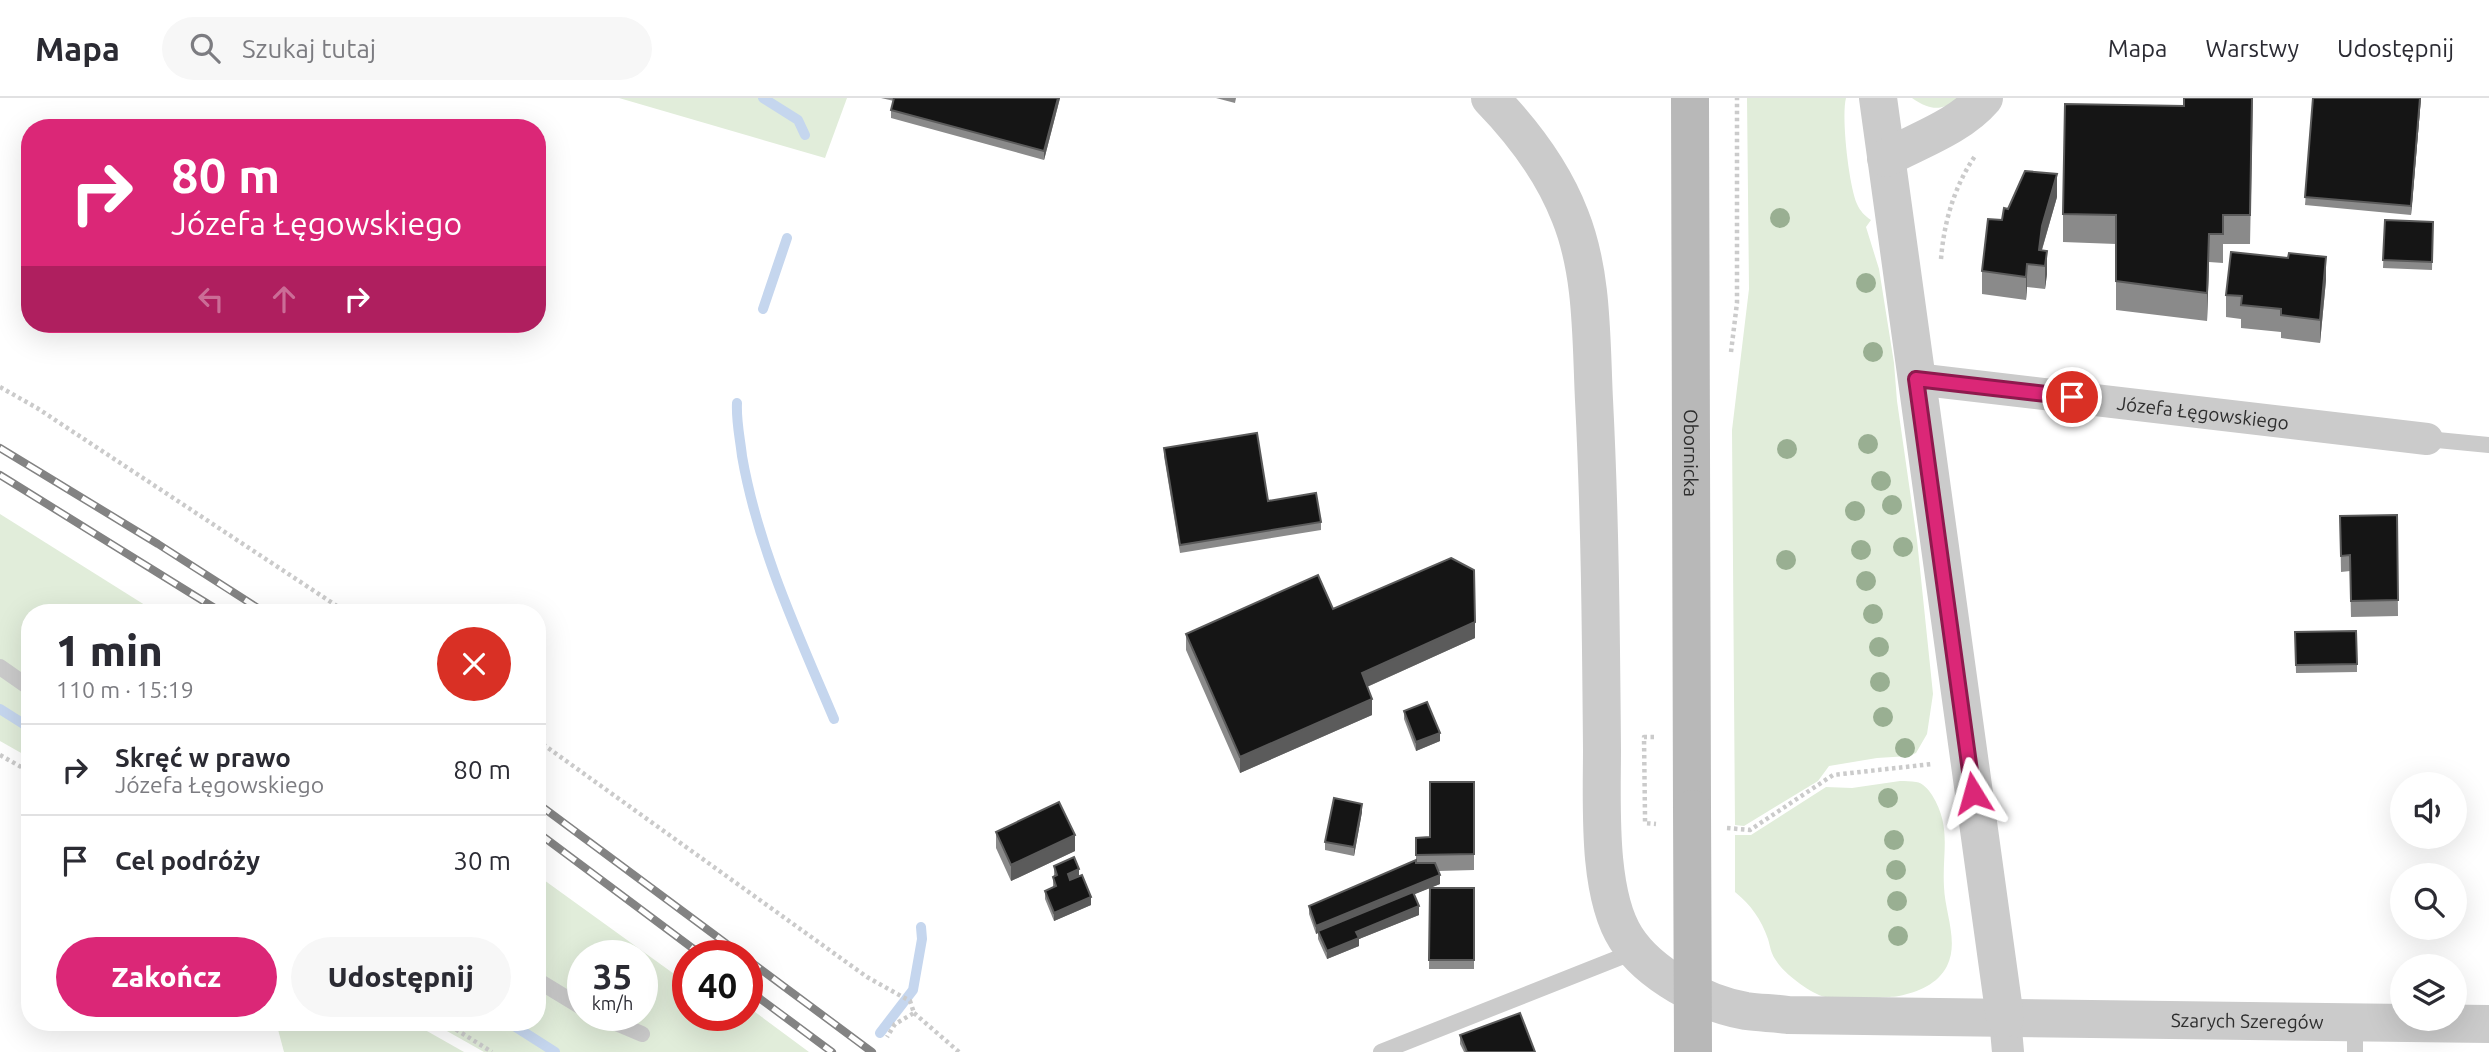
<!DOCTYPE html>
<html lang="pl">
<meta charset="utf-8">
<style>
:root{--surface:#fff;--page:#f7f7f7;--text:#2b2b33;--muted:#7c7c81;--line:#e1e1e2;--accent:#db2777}
body{margin:0;font-family:Ubuntu,sans-serif;background:var(--page);color:var(--text);height:100vh;display:flex;flex-direction:column;font-size:26px;white-space:nowrap}
*{box-sizing:border-box;margin:0}
p{font-size:23px;color:var(--muted)}
.icon{flex:none;width:38px;height:38px;fill:none;stroke:currentColor;stroke-width:2;stroke-linecap:round;stroke-linejoin:round}
.map{position:relative;flex:1;overflow:hidden}
.side{position:absolute;left:21px;top:506px;width:525px;height:427px;display:flex;flex-direction:column;background:var(--surface);border-radius:28px;box-shadow:0 7px 28px #0002}
.side>*{flex:none}
.guide{position:absolute;left:21px;top:21px;width:525px;height:214px;border-radius:28px;box-shadow:0 7px 28px #0002;background:#db2777;color:#fff;overflow:hidden}
.tools{position:absolute;left:2390px;top:674px;display:grid;gap:14px}
.tools a{display:grid;place-items:center;width:77px;height:77px;border-radius:50%;background:var(--surface);box-shadow:0 7px 28px #0002;font-size:35px}
.speed{position:absolute;left:567px;top:842px;display:flex;gap:14px;font-size:35px;font-weight:700;text-align:center}
.speed>*{display:grid;place-content:center;width:91px;height:91px;border-radius:50%;background:var(--surface);box-shadow:0 7px 28px #0002;line-height:1}
.speed small{font-size:18px;font-weight:400}
.speed .limit{border:10px solid #d22;background:#fff;color:#111}
.pin{position:absolute;display:grid;place-items:center;width:60px;height:60px;color:#fff;margin:-30px;border:4px solid #fff;border-radius:50%;box-shadow:0 2px 7px #0007}
.me{position:absolute;width:77px;margin:-38px;rotate:352deg;stroke-linejoin:round;filter:drop-shadow(0 0 5px #0008)}
.turn{display:flex;align-items:center;gap:24px;height:147px;padding:0 35px;font-size:32px}
.turn .icon{width:91px;height:91px;stroke-width:2.5}
.turn b{display:block;font-size:49px;line-height:60px}
.lanes{display:flex;align-items:center;height:66px;padding:0 35px;background:#0003;justify-content:center;gap:35px;direction:ltr}
.lanes .off{opacity:.35}
.round{display:grid;place-items:center;flex:none;width:74px;height:74px;border-radius:37px;background:var(--page)}
.head{display:flex;align-items:center;justify-content:space-between;height:119px;padding:0 35px}
h1{font-size:42px;font-weight:800;line-height:52px}
.primary-button{display:flex;gap:14px;margin-top:auto;padding:14px 35px}
.primary-button a{flex:1;height:80px;border-radius:42px;background:var(--accent);color:#fff;font-size:28px;font-weight:800;line-height:80px;text-align:center}
.primary-button a+a{background:var(--page);color:var(--text)}
ul{padding:0;list-style:none}
li{display:flex;align-items:center;gap:21px;height:91px;padding:0 35px;border-top:2px solid var(--line)}
li div{flex:1}
li b{display:block;font-size:26px}
li em{font-style:normal}
header{display:flex;align-items:center;gap:42px;box-sizing:border-box;height:98px;padding:0 35px;background:var(--surface);border-bottom:2px solid var(--line)}
header strong{font-size:33px}
nav{display:flex;gap:38px;margin-inline-start:auto;font-size:24px}
.search{width:490px;height:63px;background:var(--page);display:flex;align-items:center;gap:18px;box-sizing:border-box;padding:0 24px;border-radius:38px;color:var(--muted);font-size:26px}
.map>svg:first-child{display:block}
.green{fill:#e1edda;fill-rule:evenodd}
.lines{fill:none;stroke-linecap:round;stroke-linejoin:round}
.stream{stroke:#c5d6ee;stroke-width:10}
.path{stroke:#cbcbcb;stroke-width:4.5;stroke-dasharray:3.5 3.5;stroke-linecap:butt}
.service{stroke:#cbcbcb;stroke-width:16}
.minor{stroke:#cbcbcb;stroke-width:32}
.tertiary{stroke:#cbcbcb;stroke-width:38}
.secondary{stroke:#b8b8b8;stroke-width:38}
.rail-casing{stroke:#838383;stroke-width:8}
.rail{stroke:#fff;stroke-width:5;stroke-dasharray:16;stroke-linecap:butt}
.secondary-bridge{stroke:#b8b8b8;stroke-width:38}
.tree{fill:#99af92}
.wall{fill:#8a8a8a}
.shaded-wall{fill:#5b5b5b}
.building{fill:#151515;stroke:#5b5b5b;stroke-width:2}
.route-casing{stroke:#8e194d;stroke-width:18}
.route{stroke:#db2777;stroke-width:12}
.labels{text-anchor:middle;dominant-baseline:central;stroke-width:7;stroke-linejoin:round;paint-order:stroke}
.street-label{font-size:19px;fill:#2e2e2e;stroke:#fff}
</style>
<header>
<strong>Mapa</strong>
<div class="search"><svg class="icon" aria-label="search" viewBox="0 0 24 24"><circle cx="10" cy="10" r="6"/><path d="M15 15l6 6"/></svg>Szukaj tutaj</div>
<nav><a>Mapa</a><a>Warstwy</a><a>Udostępnij</a></nav>
</header>
<div class="map">
<svg width="2489" height="954" viewBox="0 0 2489 954">
<rect width="100%" height="100%" fill="#fff"/>
<g class="green">
<polygon points="619,0 847,0 825,60"/>
<path d="M 1747,0 L 1846,0 C 1841,19 1849,88 1857,106 C 1860,113 1865,118 1871,122 L 1866,129 L 1879,171 L 1894,265 L 1897,303 L 1917,442 L 1933,596 L 1927,636 L 1916,655 L 1909,658 L 1877,660 L 1829,668 L 1818,683 L 1744,728 L 1735,727 L 1732,332 L 1749,191 Z"/>
<path d="M 1912,0 L 1963,0 C 1942,11 1934,15 1912,0 Z"/>
<polygon points="0,416 156,514 30,514 30,660 0,643"/>
<path d="M 1900,683 C 1905,683 1911,683 1916,684 C 1923,685 1928,691 1932,697 C 1952,729 1942,754 1944,789 C 1945,815 1959,844 1947,868 C 1938,886 1918,894 1899,898 C 1890,900 1834,901 1825,899 C 1810,895 1783,875 1775,861 C 1771,855 1770,848 1768,841 C 1761,821 1751,807 1735,794 L 1735,737 L 1751,737 L 1826,689 L 1852,690 Z"/>
<path d="M 537,777 L 688,886 L 688,917 L 747,917 L 747,908 L 809,954 L 484,954 L 431,924 L 537,924 ZM 583,858 L 642,858 L 642,917 L 583,917 Z"/>
<polygon points="276,924 411,924 464,954 284,954"/>
</g>
<g class="lines">
<g class="stream">
<polyline points="763,0 798,22 805,37"/>
<polyline points="763,211 787,140"/>
<path d="M 737,305 C 736,323 740,340 742,358 C 758,450 798,536 834,621"/>
<polyline points="0,611 30,630"/>
<polyline points="508,924 555,954"/>
<polyline points="880,935 913,892 922,841 921,829"/>
</g>
<g class="path">
<path d="M 1941,161 C 1944,124 1954,89 1975,58"/>
<polyline points="1731,254 1737,205 1737,0"/>
<polyline points="0,289 37,310 346,514"/>
<polyline points="1654,639 1644,639 1645,718 1645,725 1656,726"/>
<polyline points="537,642 867,879 910,903 914,915 895,926 887,939"/>
<polyline points="0,657 30,674"/>
<polyline points="1727,730 1750,732 1833,677 1932,666"/>
<polyline points="914,915 959,954"/>
<polyline points="444,924 492,954"/>
</g>
<g class="service">
<polyline points="2427,341 2489,347"/>
<polyline points="0,569 30,590"/>
<polyline points="537,882 583,910"/>
<polyline points="597,917 642,936"/>
<polyline points="2355,925 2355,954"/>
<polyline points="1381,954 1636,853"/>
</g>
<g class="minor">
<path id="s1" d="M 1916,281 L 2427,341"/>
<polyline points="2005,920 2008,954"/>
</g>
<g class="tertiary">
<path id="s2" d="M 1490,0 C 1523,34 1553,74 1570,118 C 1593,175 1591,241 1594,302 C 1600,419 1601,535 1602,652 C 1602,705 1597,795 1626,840 C 1649,876 1704,906 1746,913 C 1760,915 1774,915 1788,917 L 2489,926"/>
<polyline points="1878,0 2005,920"/>
<path d="M 1886,60 C 1919,42 1959,29 1984,0"/>
</g>
<path class="secondary" id="s3" d="M 1690,0 L 1692,711"/>
<defs>
<g id="rail">
<polyline points="0,350 158,446 264,514"/>
<polyline points="0,377 221,514"/>
<polyline points="537,705 743,858"/>
<polyline points="537,734 703,858"/>
<polyline points="747,861 872,954"/>
<polyline points="747,891 832,954"/>
</g>
</defs>
<use href="#rail" class="rail-casing"/>
<use href="#rail" class="rail"/>
<polyline class="secondary-bridge" points="1692,711 1693,954"/>
</g>
<g class="tree">
<circle cx="1780" cy="120" r="10"/>
<circle cx="1866" cy="185" r="10"/>
<circle cx="1873" cy="254" r="10"/>
<circle cx="1868" cy="346" r="10"/>
<circle cx="1787" cy="351" r="10"/>
<circle cx="1881" cy="383" r="10"/>
<circle cx="1892" cy="407" r="10"/>
<circle cx="1855" cy="413" r="10"/>
<circle cx="1903" cy="449" r="10"/>
<circle cx="1861" cy="452" r="10"/>
<circle cx="1786" cy="462" r="10"/>
<circle cx="1866" cy="483" r="10"/>
<circle cx="1873" cy="516" r="10"/>
<circle cx="1879" cy="549" r="10"/>
<circle cx="1880" cy="584" r="10"/>
<circle cx="1883" cy="619" r="10"/>
<circle cx="1905" cy="650" r="10"/>
<circle cx="1888" cy="700" r="10"/>
<circle cx="1894" cy="742" r="10"/>
<circle cx="1896" cy="772" r="10"/>
<circle cx="1897" cy="803" r="10"/>
<circle cx="1898" cy="838" r="10"/>
</g>
<g class="wall">
<polygon points="881,0 1060,0 1044,62 891,20 891,12 894,3"/>
<polygon points="1216,0 1236,0 1235,5"/>
<polygon points="2253,0 2250,146 2223,146 2223,165 2209,164 2207,223 2116,212 2116,146 2063,144 2063,116 2184,8"/>
<polygon points="2313,0 2421,0 2411,117 2305,107"/>
<polygon points="2057,99 2042,152 2047,176 2045,191 2027,189 2026,202 1982,196 1982,173 2002,122"/>
<polygon points="2385,122 2433,124 2432,172 2383,170"/>
<polygon points="2326,182 2320,245 2281,240 2281,234 2241,230 2241,221 2226,219 2226,197"/>
<polygon points="1164,350 1268,403 1321,424 1321,432 1180,455 1164,358"/>
<polygon points="2397,417 2398,518 2351,519 2350,473 2341,474 2340,418"/>
<polygon points="1333,511 1475,540 1367,589 1372,617 1240,675 1186,552 1186,536"/>
<polygon points="2295,534 2357,566 2357,574 2296,575"/>
<polygon points="1404,613 1440,643 1416,653 1404,621"/>
<polygon points="1474,684 1474,772 1438,773 1440,786 1414,796 1419,817 1359,841 1359,848 1327,861 1318,841 1318,835 1316,836 1309,816 1309,808 1416,765 1416,740 1430,739"/>
<polygon points="1362,714 1354,758 1325,752 1325,744"/>
<polygon points="996,734 1075,753 1011,783 996,750"/>
<polygon points="1054,768 1079,778 1091,807 1054,823 1045,801 1045,793 1053,789 1053,779 1054,778"/>
<polygon points="1430,790 1474,790 1474,871 1429,871"/>
<polygon points="1460,937 1535,954 1464,954 1460,946"/>
</g>
<g class="shaded-wall">
<polygon points="1058,0 1060,0 1044,62 1044,53"/>
<polygon points="2420,0 2421,0 2411,117 2411,108"/>
<polygon points="2057,76 2057,99 2042,151 2040,168 2039,152 2042,128"/>
<polygon points="2209,136 2209,164 2207,223 2207,195"/>
<polygon points="2047,153 2047,176 2045,191 2045,168"/>
<polygon points="2326,159 2326,182 2320,245 2320,222"/>
<polygon points="2027,166 2027,189 2026,202 2026,179"/>
<polygon points="1475,524 1475,540 1362,591 1362,575"/>
<polygon points="1372,601 1372,617 1240,675 1240,659"/>
<polygon points="1440,635 1440,643 1416,653 1416,644"/>
<polygon points="1362,706 1362,714 1354,758 1354,749"/>
<polygon points="1075,737 1075,753 1011,783 1011,767"/>
<polygon points="1079,771 1079,780 1068,785 1068,776"/>
<polygon points="1440,777 1440,786 1319,835 1318,833 1318,835 1316,836 1316,828"/>
<polygon points="1091,799 1091,807 1054,823 1054,815"/>
<polygon points="1419,808 1419,817 1359,841 1359,848 1327,861 1327,853 1356,834"/>
</g>
<g class="building">
<polygon points="894,0 1058,0 1044,53 891,12"/>
<polygon points="2184,0 2252,0 2250,117 2223,117 2223,136 2209,136 2207,195 2116,183 2116,117 2063,116 2065,6 2184,8"/>
<polygon points="2313,0 2420,0 2411,108 2305,99"/>
<polygon points="2025,73 2057,76 2042,128 2039,152 2047,153 2045,168 2027,166 2026,179 1982,173 1988,121 2002,122 2004,110 2008,111"/>
<polygon points="2385,122 2433,124 2432,164 2383,162"/>
<polygon points="2231,154 2288,160 2289,155 2326,159 2320,222 2281,217 2281,211 2241,207 2242,198 2226,197"/>
<polygon points="1257,335 1268,403 1316,395 1321,424 1180,447 1164,350"/>
<polygon points="2397,417 2398,502 2351,503 2350,457 2341,458 2340,418"/>
<polygon points="1451,460 1474,472 1475,524 1362,575 1372,601 1240,659 1186,536 1318,477 1333,511"/>
<polygon points="2356,533 2357,566 2296,567 2295,534"/>
<polygon points="1427,604 1440,635 1416,644 1404,613"/>
<polygon points="1430,684 1474,684 1474,756 1416,757 1416,740 1430,739"/>
<polygon points="1334,700 1362,706 1354,749 1325,744"/>
<polygon points="1059,704 1075,737 1011,767 996,734"/>
<polygon points="1074,759 1079,771 1068,776 1070,782 1082,777 1091,799 1054,815 1045,793 1056,788 1053,779 1057,777 1054,768"/>
<polygon points="1416,762 1416,765 1435,765 1440,777 1316,828 1309,808"/>
<polygon points="1430,790 1474,790 1474,862 1429,862"/>
<polygon points="1413,794 1419,808 1356,834 1359,840 1327,853 1318,833"/>
<polygon points="1520,915 1535,954 1467,954 1460,937"/>
</g>
<g class="lines">
<defs>
<polyline id="route" points="1973,695 1916,281 2072,299"/>
</defs>
<use href="#route" class="route-casing"/>
<use href="#route" class="route"/>
</g>
<g class="labels">
<g class="street-label">
<text stroke="none"><textPath href="#s1" startOffset="289">Józefa Łęgowskiego</textPath></text>
<text stroke="none"><textPath href="#s3" startOffset="355">Obornicka</textPath></text>
<text stroke="none"><textPath href="#s2" startOffset="1517">Szarych Szeregów</textPath></text>
</g>
</g>
</svg>
<div class="tools">
<a><svg class="icon" aria-label="sound" viewBox="0 0 24 24"><path d="M4 9h4l5-4v14l-5-4H4zM17 9q2 3 0 6"/></svg></a>
<a><svg class="icon" aria-label="search" viewBox="0 0 24 24"><circle cx="10" cy="10" r="6"/><path d="M15 15l6 6"/></svg></a>
<a><svg class="icon" aria-label="layers" viewBox="0 0 24 24"><path d="M12 4l9 5-9 5-9-5zM3 14l9 5 9-5"/></svg></a>
</div>
<div class="speed"><div>35<small>km/h</small></div><div class="limit">40</div></div>
<div class="pin" style="left:2072px;top:299px;background:#d93025"><svg class="icon" aria-label="arrive" viewBox="0 0 24 24"><path d="M6 21V4h12l-3 4 3 4H6"/></svg></div>
<svg class="me" style="left:1973px;top:695px" viewBox="-20 -20 40 40"><path d="M0-17L14 15 0 8-14 15z" fill="#db2777" stroke="#fff" stroke-width="4"/></svg>
<div class="guide">
<div class="turn"><svg class="icon" aria-label="right" viewBox="0 0 24 24"><path d="M7 20v-9h11M14 6l5 5-5 5"/></svg><div><b>80 m</b>Józefa Łęgowskiego</div></div>
<div class="lanes"><svg class="icon off" aria-label="left" viewBox="0 0 24 24"><path d="M17 20v-9H6M10 6l-5 5 5 5"/></svg><svg class="icon off" aria-label="ahead" viewBox="0 0 24 24"><path d="M12 20V5M6 11l6-6 6 6"/></svg><svg class="icon" aria-label="right" viewBox="0 0 24 24"><path d="M7 20v-9h11M14 6l5 5-5 5"/></svg></div>
</div>
<section class="side">
<div class="head"><div><h1>1 min</h1><p>110 m · 15:19</p></div><a class="round" style="background:#d93025;color:#fff"><svg class="icon" aria-label="close" viewBox="0 0 24 24"><path d="M6 6l12 12M18 6L6 18"/></svg></a></div>
<ul>
<li><svg class="icon" aria-label="right" viewBox="0 0 24 24"><path d="M7 20v-9h11M14 6l5 5-5 5"/></svg><div><b>Skręć w prawo</b><p>Józefa Łęgowskiego</p></div><em>80 m</em></li>
<li><svg class="icon" aria-label="arrive" viewBox="0 0 24 24"><path d="M6 21V4h12l-3 4 3 4H6"/></svg><div><b>Cel podróży</b></div><em>30 m</em></li>
</ul>
<div class="primary-button"><a>Zakończ</a><a>Udostępnij</a></div>
</section>
</div>
